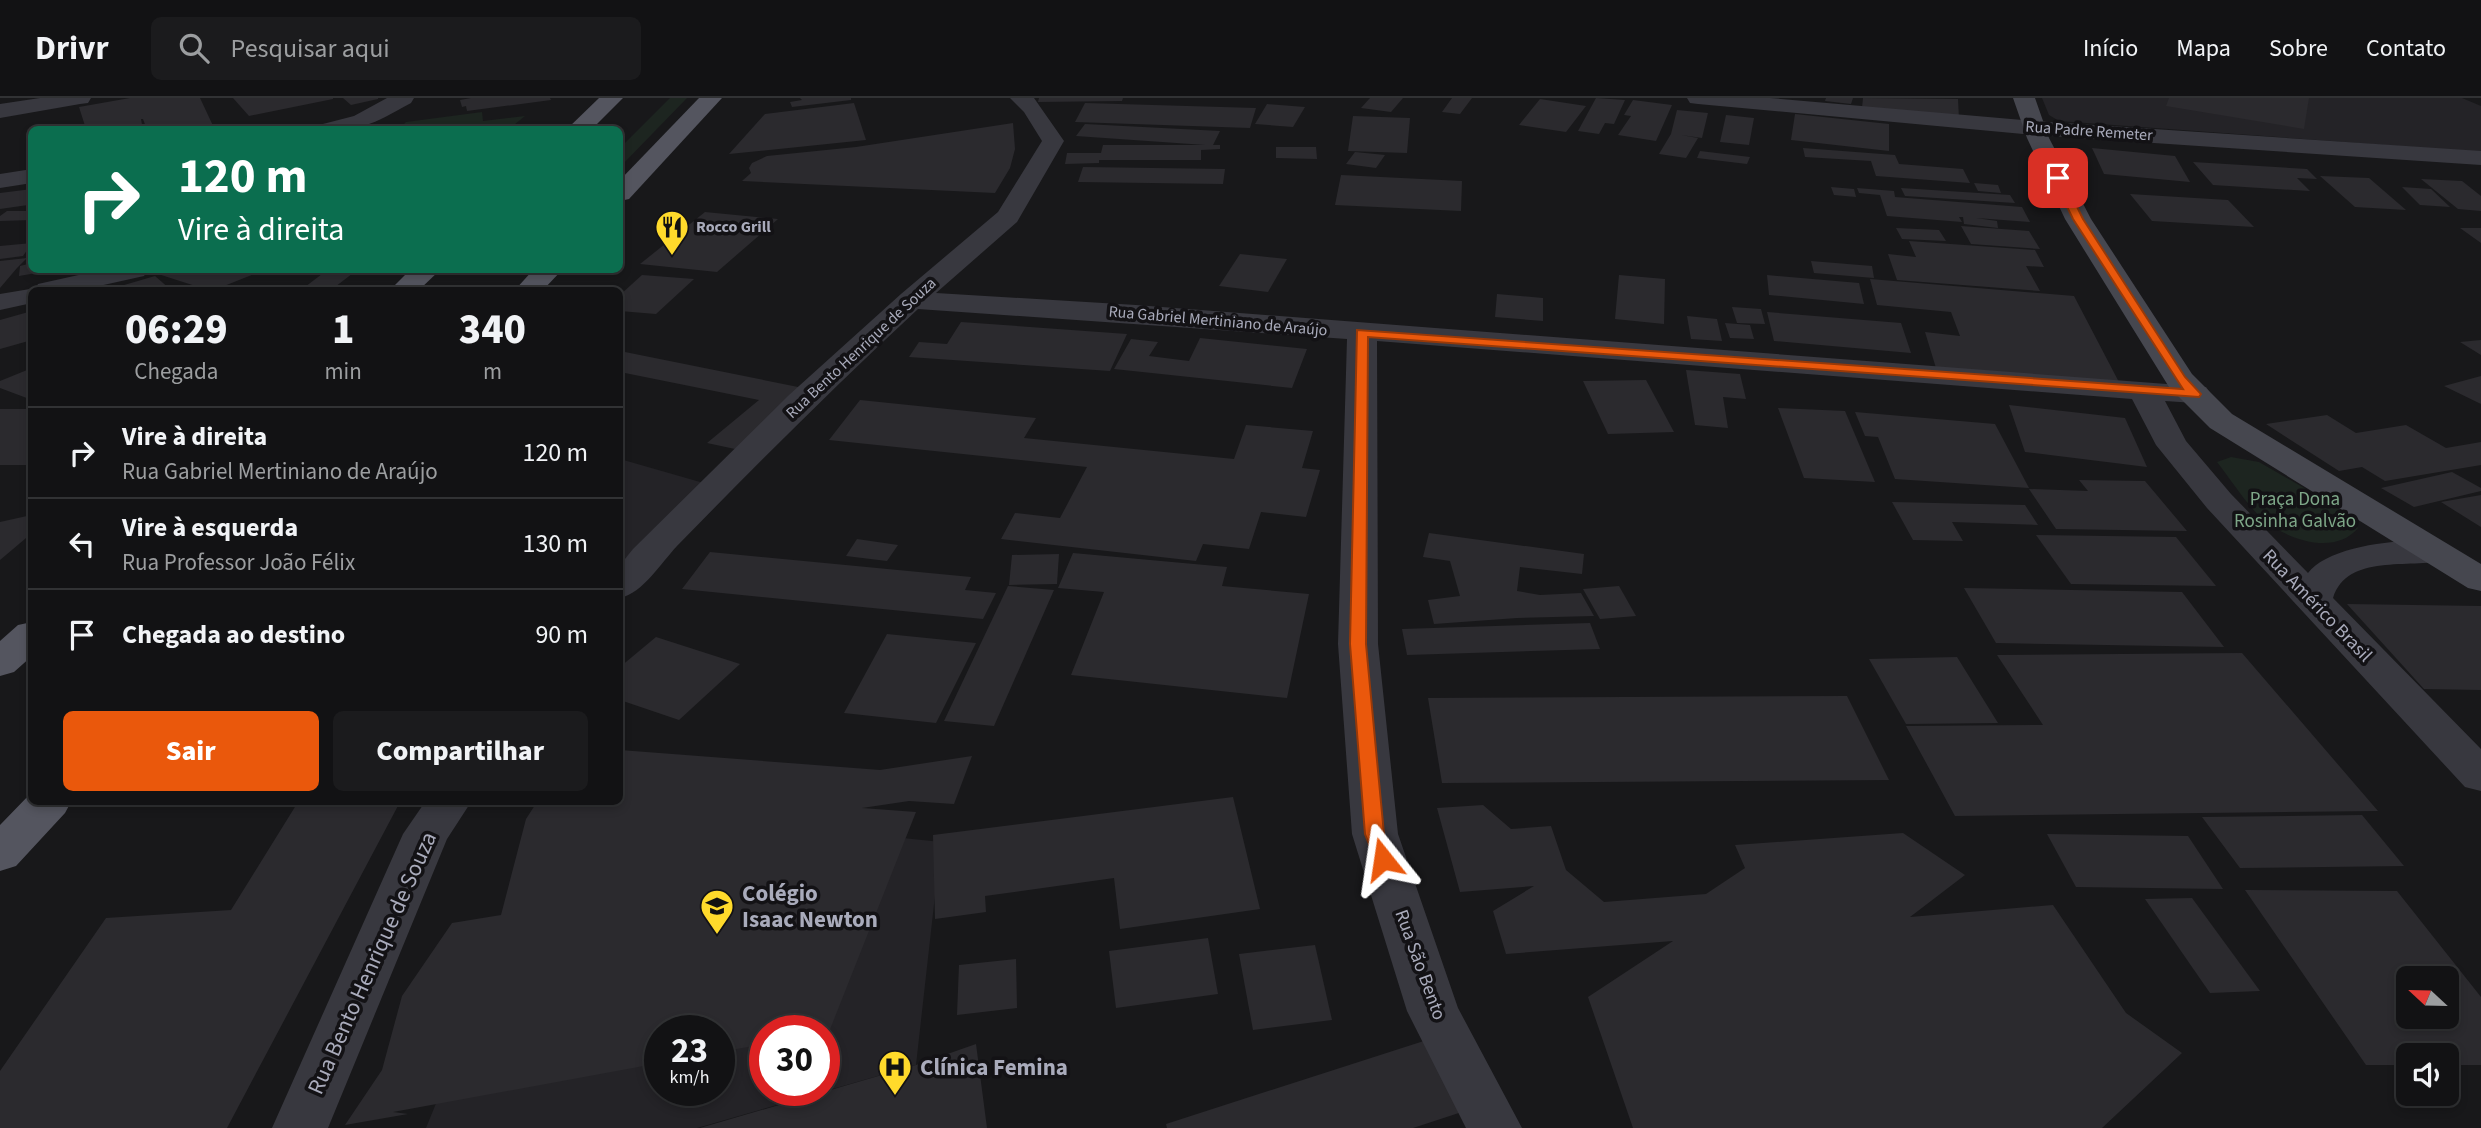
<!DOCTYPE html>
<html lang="pt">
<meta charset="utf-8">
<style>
:root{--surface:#121214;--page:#1b1b1d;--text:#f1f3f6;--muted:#9c9ea0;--line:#313234;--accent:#ea580c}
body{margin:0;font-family:"Source Sans 3",sans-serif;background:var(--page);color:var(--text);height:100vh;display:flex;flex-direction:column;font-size:26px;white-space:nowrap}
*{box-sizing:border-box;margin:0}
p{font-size:23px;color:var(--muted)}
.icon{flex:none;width:38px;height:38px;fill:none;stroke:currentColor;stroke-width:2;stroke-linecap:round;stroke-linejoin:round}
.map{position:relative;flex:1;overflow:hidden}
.side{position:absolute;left:28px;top:189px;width:595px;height:518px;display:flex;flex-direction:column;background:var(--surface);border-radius:10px;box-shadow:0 4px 10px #0003,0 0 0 2px var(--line)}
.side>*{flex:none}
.banner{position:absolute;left:28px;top:28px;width:595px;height:147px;border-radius:10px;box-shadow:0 4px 10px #0003,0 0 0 2px var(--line);background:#0b6e4f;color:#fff;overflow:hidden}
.needle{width:46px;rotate:292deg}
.tools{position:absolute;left:2396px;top:868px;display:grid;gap:14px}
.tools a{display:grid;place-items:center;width:63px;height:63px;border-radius:10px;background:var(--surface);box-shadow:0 4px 10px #0003,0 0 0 2px var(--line);font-size:35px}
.speed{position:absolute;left:644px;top:917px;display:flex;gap:14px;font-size:35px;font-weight:700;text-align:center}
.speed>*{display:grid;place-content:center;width:91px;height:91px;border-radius:50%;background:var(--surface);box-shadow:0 4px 10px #0003,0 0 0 2px var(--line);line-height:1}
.speed small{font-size:18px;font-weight:400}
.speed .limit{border:10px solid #d22;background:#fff;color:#111}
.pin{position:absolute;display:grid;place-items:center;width:60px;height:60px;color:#fff;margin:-30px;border-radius:14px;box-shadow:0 4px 10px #0006}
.me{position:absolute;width:77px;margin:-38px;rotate:345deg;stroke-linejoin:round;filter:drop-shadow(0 0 5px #0008)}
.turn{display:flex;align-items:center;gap:24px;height:147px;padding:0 35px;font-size:32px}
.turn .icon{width:91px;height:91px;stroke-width:2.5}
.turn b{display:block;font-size:49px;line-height:60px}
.eta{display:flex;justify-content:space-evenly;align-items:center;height:119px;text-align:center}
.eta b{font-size:42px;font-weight:800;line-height:49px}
.primary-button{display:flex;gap:14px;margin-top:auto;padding:14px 35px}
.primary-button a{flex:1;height:80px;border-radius:10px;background:var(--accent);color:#fff;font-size:28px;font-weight:800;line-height:80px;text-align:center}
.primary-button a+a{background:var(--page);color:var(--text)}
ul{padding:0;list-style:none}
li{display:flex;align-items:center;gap:21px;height:91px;padding:0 35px;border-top:2px solid var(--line)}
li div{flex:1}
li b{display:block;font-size:26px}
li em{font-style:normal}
header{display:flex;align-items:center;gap:42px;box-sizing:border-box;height:98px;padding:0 35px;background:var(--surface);border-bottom:2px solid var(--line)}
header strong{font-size:33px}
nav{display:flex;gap:38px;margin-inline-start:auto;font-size:24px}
.search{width:490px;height:63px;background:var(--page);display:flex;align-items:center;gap:18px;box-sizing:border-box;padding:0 24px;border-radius:10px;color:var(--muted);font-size:26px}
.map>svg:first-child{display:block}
.built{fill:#242327;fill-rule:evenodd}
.green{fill:#1d2520}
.building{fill:#2b2a2e;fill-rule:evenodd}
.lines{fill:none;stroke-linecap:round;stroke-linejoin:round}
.street{fill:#38383f;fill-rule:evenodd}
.secondary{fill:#46474f;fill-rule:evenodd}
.primary{fill:#54555f;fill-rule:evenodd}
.route{fill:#ea580c;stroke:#983908;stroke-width:2}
.labels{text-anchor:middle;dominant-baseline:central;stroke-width:7;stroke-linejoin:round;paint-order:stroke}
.far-street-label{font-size:16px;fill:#a9abbb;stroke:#131215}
.far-poi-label{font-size:16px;font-weight:bold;fill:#a9abbb;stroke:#131215;text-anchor:start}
.park-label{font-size:19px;fill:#7ea788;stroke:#131215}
.street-label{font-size:19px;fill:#a9abbb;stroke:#131215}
.near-poi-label{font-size:23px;font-weight:bold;fill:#a9abbb;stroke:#131215;text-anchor:start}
.near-street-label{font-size:23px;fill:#a9abbb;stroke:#131215}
</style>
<header>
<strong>Drivr</strong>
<div class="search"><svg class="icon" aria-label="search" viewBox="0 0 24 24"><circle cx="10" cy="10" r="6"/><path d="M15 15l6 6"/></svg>Pesquisar aqui</div>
<nav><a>Início</a><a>Mapa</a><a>Sobre</a><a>Contato</a></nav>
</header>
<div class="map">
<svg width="2481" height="1030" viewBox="0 0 2481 1030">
<rect width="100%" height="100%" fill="#18181a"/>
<g class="built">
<polygon points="2042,0 2462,0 2481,8 2481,54 2059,23 2049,17"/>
<polygon points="620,361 707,386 620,465"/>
<path d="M 559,704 L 941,744 L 916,967 L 697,1030 L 426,1030 ZM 660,933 L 719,933 L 719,992 L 660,992 ZM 765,933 L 824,933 L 824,992 L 765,992 Z"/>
</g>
<g class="green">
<polygon points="670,0 687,0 620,69 620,50"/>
<polygon points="482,14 483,23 525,18 509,31 389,31 400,30 406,24"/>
<path d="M 2231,359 L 2259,364 L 2339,410 L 2358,430 C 2336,457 2290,443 2265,423 C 2247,408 2232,383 2217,364 Z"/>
</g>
<g class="building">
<polygon points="130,0 200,0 215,32 147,32 143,21 141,21 143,32 111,32 110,27 86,31 79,9"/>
<polygon points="233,0 333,0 333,1 249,18"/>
<polygon points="343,0 378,0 378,1 351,7"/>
<polygon points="471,0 550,0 551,2 467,13 466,8 462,9 460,2"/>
<polygon points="800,0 851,0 851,2 792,9 790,4 802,2"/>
<polygon points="1039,0 1123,0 1122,3 1038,4"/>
<polygon points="1370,0 1403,0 1391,14 1361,10"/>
<polygon points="1452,0 1472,0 1460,16 1442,14"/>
<polygon points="1596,0 1625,2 1614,26 1605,25 1599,36 1578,33"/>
<polygon points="1826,0 1853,0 1851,6 1825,3"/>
<polygon points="1863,0 1958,1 1959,21 1862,10"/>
<polygon points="2169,0 2309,0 2304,31 2166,8"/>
<polygon points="1540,1 1586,8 1566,34 1519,27"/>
<polygon points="1633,2 1672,7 1656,43 1618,37 1631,18 1624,17"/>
<polygon points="854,5 866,42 729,56 765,16"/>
<polygon points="1085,5 1256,10 1250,30 1075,24"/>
<polygon points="1267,6 1305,9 1293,29 1255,26"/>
<polygon points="1677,12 1708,15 1702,40 1681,37 1698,40 1686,60 1659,56 1671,36"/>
<polygon points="1795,16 1889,26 1889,53 1791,42"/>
<polygon points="1726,17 1754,20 1749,47 1720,44"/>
<polygon points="1353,18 1410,20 1407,55 1348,53"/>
<polygon points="1013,25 1015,51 1010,70 995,95 742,83 751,75 749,70 752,65 767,58 856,49"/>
<polygon points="1085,26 1220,33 1213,47 1220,47 1220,51 1201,52 1201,62 1099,62 1099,65 1065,66 1067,55 1101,55 1103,47 1205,47 1076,38"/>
<polygon points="1276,49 1316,49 1317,61 1276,60"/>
<polygon points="1803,50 1895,57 1899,66 1963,71 1970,85 1876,78 1871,63 1805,59"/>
<polygon points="2092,50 2175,58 2190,84 2104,76"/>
<polygon points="1700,53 1750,59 1747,66 1697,60"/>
<polygon points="1355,54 1385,57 1376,70 1346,66"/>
<polygon points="2193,64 2307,71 2317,81 2297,80 2310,93 2213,87"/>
<polygon points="1083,69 1225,71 1223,86 1078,84"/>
<polygon points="1341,77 1462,83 1461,113 1335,107"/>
<polygon points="2320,78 2369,80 2406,112 2355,109"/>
<polygon points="2421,81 2462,83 2481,98 2481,113 2458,111"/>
<polygon points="1974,85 1998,87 2001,95 1978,93"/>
<polygon points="1831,89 1854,91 1856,99 1834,97"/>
<polygon points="2402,89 2431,91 2450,109 2420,107"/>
<polygon points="1857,90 1894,93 1895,99 2022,109 2030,124 1976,120 1997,123 1998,130 1964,126 1963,119 1959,119 1962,124 1887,118 1880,97 1859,95"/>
<polygon points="1901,90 2010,97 2015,105 1905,98"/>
<polygon points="32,91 28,107 0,111 0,95"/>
<polygon points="2130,96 2228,102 2254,129 2152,123"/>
<polygon points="7,113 32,113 32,122 0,123 0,118"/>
<polygon points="705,114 778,121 717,174 640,166"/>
<polygon points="1961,128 2029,133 2040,151 1971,146"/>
<polygon points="1896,130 1939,132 1946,143 1902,141"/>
<polygon points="2460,130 2481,130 2481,145"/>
<polygon points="1909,143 2035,152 2044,169 2026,168 2040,193 1897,182 1888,156 1916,159"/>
<polygon points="32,145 23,158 0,161 0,148"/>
<polygon points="1240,156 1287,161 1268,194 1219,188"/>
<polygon points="27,160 17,170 0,190 0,163"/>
<polygon points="1811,163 1872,168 1874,180 1814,175"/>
<polygon points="32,165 32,172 48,173 19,178 20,168"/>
<polygon points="169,172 251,172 259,174 214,192 208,192 158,176"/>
<polygon points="314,172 357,172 331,192 301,192 322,176 308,176"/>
<polygon points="642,177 694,181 656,216 620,213 620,197"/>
<polygon points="1619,177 1665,181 1664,226 1615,221"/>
<polygon points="1767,177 1859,185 1864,206 1769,197"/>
<polygon points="155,178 171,192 107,192"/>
<polygon points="1870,181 2074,198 2121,288 1936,270 1925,234 1960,238 1951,214 1877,207"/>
<polygon points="1497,196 1543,200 1543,223 1495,219"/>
<polygon points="1732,209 1761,211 1765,226 1737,225"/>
<polygon points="32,213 32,242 0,251 0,222"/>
<polygon points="1767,214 1901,225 1911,255 1774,243"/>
<polygon points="1687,218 1717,221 1722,243 1691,241"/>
<polygon points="961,224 1127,236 1110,273 909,259 919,244 947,246"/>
<polygon points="1725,225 1750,227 1754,241 1730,240"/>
<polygon points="1200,240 1307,251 1292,290 1114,271 1131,241 1158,244 1149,258 1189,263"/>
<polygon points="2481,242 2481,257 2460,244"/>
<polygon points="620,253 808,291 735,351 707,345 759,302 620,274"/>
<polygon points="32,270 32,302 0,290 0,283"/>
<polygon points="1686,272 1740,276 1746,301 1723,299 1728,330 1695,327"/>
<polygon points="2481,278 2481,306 2444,288"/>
<polygon points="1646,282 1674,334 1608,336 1583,283"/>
<polygon points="860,302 1036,320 1024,340 1234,361 1246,327 1313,333 1302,370 1320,372 1306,419 1261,414 1249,451 1203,446 1196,463 1001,441 1015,415 1060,420 1087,369 829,342"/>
<polygon points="2009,307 2125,320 2147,369 2025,354"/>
<polygon points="1778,310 1845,313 1875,384 1804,380"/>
<rect x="0" y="311" width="32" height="56"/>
<polygon points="1855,314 1995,326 2029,390 1895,381 1878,339 1865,338"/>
<polygon points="2327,317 2356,335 2406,327 2446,350 2481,344 2481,367 2385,383 2362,369 2339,373 2266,326"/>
<polygon points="2452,374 2481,390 2481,393 2414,409 2381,390"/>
<polygon points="2079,382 2145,383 2187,433 2056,431 2029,391 2088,393"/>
<polygon points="2481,397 2481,429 2441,404"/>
<polygon points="1892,404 2025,407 2038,427 1952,424 1963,443 1913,442"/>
<polygon points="27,418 32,418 32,435 0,462 0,424"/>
<polygon points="1429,435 1584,456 1582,476 1520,469 1517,493 1540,497 1581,495 1594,518 1517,520 1434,526 1428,502 1460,498 1450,463 1423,459"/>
<polygon points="2036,437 2176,439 2216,488 2071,486"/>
<polygon points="857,441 898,447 887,463 846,458"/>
<polygon points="710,454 971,479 965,492 996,495 983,521 682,491"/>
<polygon points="1073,455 1227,469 1222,488 1309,496 1287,600 1071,577 1104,494 1058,490"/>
<polygon points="1059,456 1057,486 1009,487 1012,457"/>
<polygon points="1008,488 1054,492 994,628 944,623"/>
<polygon points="1619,488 1636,518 1600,521 1583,491"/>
<polygon points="1964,490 2182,494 2224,549 1996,545"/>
<polygon points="2347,506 2481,508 2481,592 2424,591"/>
<polygon points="1590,525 1600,551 1407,557 1402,531"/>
<polygon points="887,536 976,545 936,625 844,615"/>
<polygon points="656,539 740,566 679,622 620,602 620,569"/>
<polygon points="2242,555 2378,713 1955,718 1906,628 2043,627 1997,557"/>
<polygon points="1957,559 1998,625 1906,626 1869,561"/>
<polygon points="1847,598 1889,682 1442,685 1428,600"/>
<polygon points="620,652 880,672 972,658 954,706 909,703 862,710 916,714 829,934 765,933 765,946 719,954 719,933 660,933 660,965 393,1014 408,1016 345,1027 382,972 402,898 452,825 501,817 526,721 537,704 620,704"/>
<polygon points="1233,699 1260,811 1120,831 1114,780 985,798 986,814 935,821 933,737"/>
<polygon points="298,704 400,704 227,1030 0,1030 0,973 106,820 231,812"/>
<polygon points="1483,707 1511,731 1551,728 1566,772 1604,804 1706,796 1745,770 1735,747 1903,735 1965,777 1910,819 2053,807 2126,915 2182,955 2102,1030 1633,1030 1588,899 1673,843 1506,856 1493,813 1534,788 1460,794 1437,710"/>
<polygon points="2362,717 2404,768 2240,770 2202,719"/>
<polygon points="2047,736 2188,738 2223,791 2076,789"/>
<path d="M 2245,792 L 2397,793 L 2481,899 L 2481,967 L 2446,967 L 2446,957 L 2408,957 L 2408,967 L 2366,967 ZM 2408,880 L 2446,880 L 2446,919 L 2408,919 Z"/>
<polygon points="2192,800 2260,893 2210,895 2145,801"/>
<polygon points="1208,840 1218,896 1116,910 1109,853"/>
<polygon points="1315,847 1332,922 1253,932 1239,856"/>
<polygon points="1016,861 1017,910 957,917 959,867"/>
<polygon points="1430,941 1468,1012 1413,1030 1167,1030 1166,1026"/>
<polygon points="976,946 987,1030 700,1030 916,967"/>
</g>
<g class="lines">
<g class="street">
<polygon points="40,0 91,0 88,5 80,6 0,20 0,6"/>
<path d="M 387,0 L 414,0 L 411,5 C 369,28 364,32 316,32 L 319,27 L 354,18 Z"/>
<path d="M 1010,0 L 1034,0 L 1064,43 L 1017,124 L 936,195 L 1136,207 L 2206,289 L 2211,296 L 2206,303 L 2195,305 L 2165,303 L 2186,343 L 2231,396 L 2308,475 C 2330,446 2413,438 2446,446 L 2451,454 L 2446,462 C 2410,471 2347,455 2333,500 L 2481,651 L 2481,693 L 2465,689 L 2207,410 L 2156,347 L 2132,301 L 1377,243 L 1378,546 L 1398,736 L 1458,910 L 1522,1030 L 1466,1030 L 1407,913 L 1352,736 L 1338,546 L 1347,241 L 918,211 C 835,288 756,367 677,448 C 661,465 643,495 620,500 L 620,467 L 633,451 L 789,297 L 901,196 L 998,114 L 1042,43 L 1024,14 Z"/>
<polygon points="1687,0 1770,0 2035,23 2481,53 2481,67 2035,37 1698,6 1690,5"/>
<polygon points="32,71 32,85 0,90 0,76"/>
<polygon points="101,172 148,172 144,178 81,192 32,192 32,205 0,212 0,196 36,190 38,186"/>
<polygon points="425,704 471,704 447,741 328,1030 272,1030 403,736"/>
</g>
<polygon class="secondary" points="2013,0 2035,0 2049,40 2091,121 2192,276 2232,316 2481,466 2481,493 2468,490 2210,330 2169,289 2065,121 2027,40"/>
<g class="primary">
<polygon points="599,0 623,0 591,32 566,32"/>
<polygon points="699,0 722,0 629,101 620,103 620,82"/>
<polygon points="410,172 440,172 419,192 390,192"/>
<polygon points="533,172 562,172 543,192 515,192"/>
<polygon points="32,524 32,558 14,574 0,578 0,543 18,527"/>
<polygon points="32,694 32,704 71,704 65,715 16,768 0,773 0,727"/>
</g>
</g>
<polygon class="route" points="2058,77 2063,80 2083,121 2185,279 2201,296 2199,299 1368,239 1366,546 1384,736 1393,761 1390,766 1383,768 1377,766 1365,736 1350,546 1357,232 2183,291 2073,121 2053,80"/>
<defs>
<symbol id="restaurant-pin" viewBox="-11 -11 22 30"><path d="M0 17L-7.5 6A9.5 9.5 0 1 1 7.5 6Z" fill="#ffda2b" stroke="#131215"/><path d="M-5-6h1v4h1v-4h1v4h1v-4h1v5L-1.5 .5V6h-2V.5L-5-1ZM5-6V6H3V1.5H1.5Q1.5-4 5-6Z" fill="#111"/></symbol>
<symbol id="school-pin" viewBox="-11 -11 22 30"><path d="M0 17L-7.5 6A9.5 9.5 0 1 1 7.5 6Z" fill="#ffda2b" stroke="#131215"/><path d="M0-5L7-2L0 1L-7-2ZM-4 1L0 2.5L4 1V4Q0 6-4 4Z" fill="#111"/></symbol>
<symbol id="hospital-pin" viewBox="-11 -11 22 30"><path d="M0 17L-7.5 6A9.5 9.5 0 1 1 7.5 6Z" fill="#ffda2b" stroke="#131215"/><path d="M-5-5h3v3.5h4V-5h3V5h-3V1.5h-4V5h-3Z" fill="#111"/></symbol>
</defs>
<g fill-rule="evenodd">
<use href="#restaurant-pin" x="653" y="110" width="38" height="52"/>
<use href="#school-pin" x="698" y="789" width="38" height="52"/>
<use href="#hospital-pin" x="876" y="950" width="38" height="52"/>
</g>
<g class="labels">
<g class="far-street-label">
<text transform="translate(2089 33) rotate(4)">Rua Padre Remeter</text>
<text transform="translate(1218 223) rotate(5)">Rua Gabriel Mertiniano de Araújo</text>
<text transform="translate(861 250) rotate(-43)">Rua Bento Henrique de Souza</text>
</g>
<g class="far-poi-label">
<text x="696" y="129">Rocco Grill</text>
</g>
<g class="park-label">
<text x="2295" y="401">Praça Dona<tspan x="2295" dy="22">Rosinha Galvão</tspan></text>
</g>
<g class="street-label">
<text transform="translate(2317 508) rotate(46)">Rua Américo Brasil</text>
<text transform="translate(1420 867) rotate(70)">Rua São Bento</text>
</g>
<g class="near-poi-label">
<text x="742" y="795">Colégio<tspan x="742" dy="26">Isaac Newton</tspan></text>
<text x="920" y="969">Clínica Femina</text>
</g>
<g class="near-street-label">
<text transform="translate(372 865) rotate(-66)">Rua Bento Henrique de Souza</text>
</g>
</g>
</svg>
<div class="tools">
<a><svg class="needle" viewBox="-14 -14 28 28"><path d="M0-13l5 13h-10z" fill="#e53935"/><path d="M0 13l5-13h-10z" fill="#9c9ea0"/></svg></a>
<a><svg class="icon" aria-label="sound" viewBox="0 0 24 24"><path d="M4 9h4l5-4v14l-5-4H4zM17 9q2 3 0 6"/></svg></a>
</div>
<div class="speed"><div>23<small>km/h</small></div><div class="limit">30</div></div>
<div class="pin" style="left:2058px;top:80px;background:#d93025"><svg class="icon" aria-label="arrive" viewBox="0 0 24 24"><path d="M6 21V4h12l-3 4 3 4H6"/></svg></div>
<svg class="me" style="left:1383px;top:761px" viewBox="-20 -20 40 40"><path d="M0-17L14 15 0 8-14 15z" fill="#ea580c" stroke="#fff" stroke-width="4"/></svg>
<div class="banner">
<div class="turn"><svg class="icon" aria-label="right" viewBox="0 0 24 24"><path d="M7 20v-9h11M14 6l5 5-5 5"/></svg><div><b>120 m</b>Vire à direita</div></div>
</div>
<section class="side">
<div class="eta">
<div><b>06:29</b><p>Chegada</p></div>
<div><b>1</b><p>min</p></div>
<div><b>340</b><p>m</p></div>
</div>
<ul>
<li><svg class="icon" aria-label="right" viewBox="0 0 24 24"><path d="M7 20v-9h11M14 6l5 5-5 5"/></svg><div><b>Vire à direita</b><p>Rua Gabriel Mertiniano de Araújo</p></div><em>120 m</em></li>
<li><svg class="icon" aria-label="left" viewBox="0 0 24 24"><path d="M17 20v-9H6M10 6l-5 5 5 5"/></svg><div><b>Vire à esquerda</b><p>Rua Professor João Félix</p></div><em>130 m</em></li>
<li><svg class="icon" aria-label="arrive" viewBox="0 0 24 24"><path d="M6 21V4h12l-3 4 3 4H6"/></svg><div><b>Chegada ao destino</b></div><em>90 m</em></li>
</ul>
<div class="primary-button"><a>Sair</a><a>Compartilhar</a></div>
</section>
</div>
